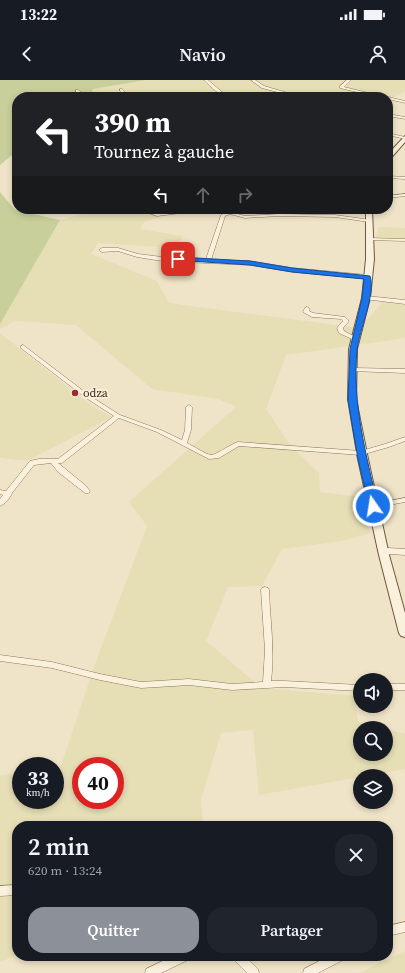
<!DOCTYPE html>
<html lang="fr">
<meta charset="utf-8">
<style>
:root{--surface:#171b24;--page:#20242c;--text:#f1f3f6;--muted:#9ea1a6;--accent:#8c9099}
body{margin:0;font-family:"Source Serif 4",serif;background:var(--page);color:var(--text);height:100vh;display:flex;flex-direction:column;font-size:15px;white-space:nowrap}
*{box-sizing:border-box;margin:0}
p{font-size:13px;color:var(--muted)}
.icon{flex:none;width:22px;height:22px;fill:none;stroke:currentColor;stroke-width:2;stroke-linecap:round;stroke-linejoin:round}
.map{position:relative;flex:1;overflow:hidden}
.drawer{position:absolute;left:12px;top:741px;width:381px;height:140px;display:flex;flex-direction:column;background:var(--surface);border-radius:16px;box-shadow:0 2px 6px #0003}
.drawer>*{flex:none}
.hud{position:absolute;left:12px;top:12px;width:381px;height:122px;border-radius:16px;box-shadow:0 2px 6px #0003;background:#202124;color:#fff;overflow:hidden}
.fabs{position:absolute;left:353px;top:593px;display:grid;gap:8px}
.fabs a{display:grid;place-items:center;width:40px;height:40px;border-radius:50%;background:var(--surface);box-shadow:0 2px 6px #0003;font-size:20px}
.speed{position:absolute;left:12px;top:677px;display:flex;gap:8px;font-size:20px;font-weight:700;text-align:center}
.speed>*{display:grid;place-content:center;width:52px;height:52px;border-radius:50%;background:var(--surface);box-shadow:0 2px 6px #0003;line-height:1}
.speed small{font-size:10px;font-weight:400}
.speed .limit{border:6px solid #d22;background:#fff;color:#111}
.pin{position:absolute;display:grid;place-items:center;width:34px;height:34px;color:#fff;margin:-17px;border-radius:8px;box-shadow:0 2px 6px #0006}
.me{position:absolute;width:44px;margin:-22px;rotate:347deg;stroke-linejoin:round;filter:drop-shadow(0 0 3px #0008)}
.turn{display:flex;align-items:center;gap:14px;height:84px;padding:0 16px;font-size:18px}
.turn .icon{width:52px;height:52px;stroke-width:2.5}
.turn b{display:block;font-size:28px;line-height:34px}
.lanes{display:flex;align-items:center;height:38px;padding:0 16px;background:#0003;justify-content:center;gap:20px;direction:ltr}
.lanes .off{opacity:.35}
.round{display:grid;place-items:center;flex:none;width:42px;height:42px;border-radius:16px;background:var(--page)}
.overview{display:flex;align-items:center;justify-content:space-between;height:68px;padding:0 16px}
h1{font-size:24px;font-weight:600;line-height:30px}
.action{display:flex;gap:8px;margin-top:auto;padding:8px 16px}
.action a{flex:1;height:46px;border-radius:16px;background:var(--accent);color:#fff;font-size:16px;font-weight:600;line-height:46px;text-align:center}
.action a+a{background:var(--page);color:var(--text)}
.status{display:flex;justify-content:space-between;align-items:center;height:28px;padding:0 20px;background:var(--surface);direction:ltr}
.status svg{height:11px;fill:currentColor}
header{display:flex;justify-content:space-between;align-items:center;height:52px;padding:0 16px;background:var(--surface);font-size:18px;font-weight:600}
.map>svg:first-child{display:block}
.farmland{fill:#e6deb5;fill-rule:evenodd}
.green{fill:#c9cf9b}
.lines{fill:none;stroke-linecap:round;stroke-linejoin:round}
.street-casing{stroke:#8d765c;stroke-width:1}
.secondary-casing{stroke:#6f573f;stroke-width:2}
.street{fill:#faf1dc;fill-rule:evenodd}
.secondary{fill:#faf1dc;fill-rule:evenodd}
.route{fill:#1a73e8;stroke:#114b97}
.poi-dot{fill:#9e2a2b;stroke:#f7eed8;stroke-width:1.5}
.labels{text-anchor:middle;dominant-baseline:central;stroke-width:4;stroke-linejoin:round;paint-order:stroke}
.poi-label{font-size:12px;fill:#3d2e20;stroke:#f7eed8;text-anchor:start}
</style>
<div class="status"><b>13:22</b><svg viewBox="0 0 49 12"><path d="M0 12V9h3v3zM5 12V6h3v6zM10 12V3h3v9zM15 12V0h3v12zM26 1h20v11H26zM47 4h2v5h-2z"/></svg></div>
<header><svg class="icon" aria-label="back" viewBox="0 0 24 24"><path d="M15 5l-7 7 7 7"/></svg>Navio<svg class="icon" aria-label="person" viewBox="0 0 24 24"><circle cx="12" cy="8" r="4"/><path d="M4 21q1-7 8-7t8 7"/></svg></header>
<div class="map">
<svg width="405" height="893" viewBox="0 0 405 893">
<rect width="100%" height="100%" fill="#f0e4c8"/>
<g class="farmland">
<polygon points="146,0 405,0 405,12 388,20 388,17 90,17 92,9"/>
<path d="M 89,129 L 164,129 L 166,135 L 144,142 L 140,149 L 183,156 L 177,168 L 98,163 L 91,174 L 157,201 L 169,223 L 359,248 L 383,222 L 405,225 L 405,258 L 286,275 L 266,329 L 291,366 L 319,393 L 320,412 L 360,417 L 370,453 L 343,461 L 282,469 L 262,506 L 228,507 L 206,561 L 262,608 L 355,616 L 358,642 L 382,648 L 360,648 L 360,674 L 386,674 L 386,649 L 405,654 L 405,689 L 259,715 L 253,650 L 221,653 L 201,720 L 203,746 L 17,746 L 17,875 L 0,882 L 0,695 L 21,693 L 21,720 L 55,720 L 55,689 L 60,689 L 95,584 L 147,446 L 129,422 L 236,327 L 218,319 L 152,309 L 76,245 L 15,241 L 0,249 L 0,244 L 60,140 L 87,133 ZM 81,686 L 115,686 L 115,720 L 81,720 Z"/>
<polygon points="199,129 263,129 261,135 200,131"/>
<polygon points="379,147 405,148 405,159 375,158"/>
<polygon points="0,253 92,326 112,337 27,381 0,378"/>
<polygon points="405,871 405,893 359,893"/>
</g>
<g class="green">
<polygon points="0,0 146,0 93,9 90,17 17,17 17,71 0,85"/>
<polygon points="0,112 15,130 60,140 0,244"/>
</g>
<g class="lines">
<defs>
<g id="street">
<path d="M 204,0 L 208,0 L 222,12 L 231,17 C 220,17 211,7 204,0 Z"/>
<polygon points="251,0 255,0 264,6 302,17 296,17 262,8"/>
<polygon points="347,0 351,0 344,7 385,17 378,17 340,8 340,6"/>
<polygon points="120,9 122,9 127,14 126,17 122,17 124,15 120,11"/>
<polygon points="76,10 78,10 87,17 83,17 76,12"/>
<polygon points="387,17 388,17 405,21 405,23 388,19"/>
<polygon points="388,34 405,37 405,39 388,36"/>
<polygon points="388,53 405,57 405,59 388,55"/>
<polygon points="388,96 405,97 405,99 388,98"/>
<polygon points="405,114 405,116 388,118 388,116"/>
<path d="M 138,129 C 146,129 152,134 159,133 C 175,133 191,129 207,129 L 205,130 L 157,136 Z"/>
<polygon points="213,129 220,129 245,136 279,134 335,135 371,140 371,142 369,142 335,137 279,136 245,138 230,134 225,136 211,180 250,181 293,188 368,195 371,197 368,199 293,192 250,185 162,181 137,177 118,171 102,172 99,170 102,168 118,168 138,174 162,177 206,179 221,135 225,133"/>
<polygon points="367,158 405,159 405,161 369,160 367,160"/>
<polygon points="366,216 405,220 405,224 364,219 363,218"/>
<polygon points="307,227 310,229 309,231 313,233 345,237 349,241 343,248 344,251 359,259 358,260 354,260 339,253 337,248 343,241 341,239 312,237 303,232 305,228"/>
<path d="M 23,265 L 90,316 L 120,335 L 161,350 L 182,360 L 185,350 L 186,327 L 189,325 L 191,326 L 192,327 L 191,350 L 187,363 C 193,366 205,374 211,375 C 216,375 231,364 238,362 L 361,371 L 385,364 L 405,357 L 405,361 L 389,367 L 361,375 L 239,366 L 219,378 L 209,379 L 157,352 L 119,338 L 62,383 L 58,383 L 85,405 L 90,411 L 89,413 L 85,413 L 58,392 L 51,383 L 34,385 L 12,413 C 11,417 4,425 0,426 L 0,419 L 3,415 L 0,414 L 0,410 L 6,411 L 30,381 L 39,379 L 58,379 L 114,336 L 86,318 L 21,268 L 21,266 Z"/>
<polygon points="353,288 405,289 405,293 351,291 350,290"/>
<polygon points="405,418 405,422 373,428 370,426 373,424"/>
<polygon points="388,468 405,469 405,475 390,474 385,477 382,476 381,474 385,469"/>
<path d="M 265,507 L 268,508 L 269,510 C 270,540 275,571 271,601 L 284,601 L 360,605 L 360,611 L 284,607 L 232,610 L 189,605 L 141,608 L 100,600 L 52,588 L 0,581 L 0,575 L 52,582 L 100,594 L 141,602 L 189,599 L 232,604 L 263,602 L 265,570 L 261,510 L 262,508 Z"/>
<rect x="386" y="604" width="19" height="6"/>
<polygon points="17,805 17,815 0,816 0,806"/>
<polygon points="405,842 405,852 388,856 388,846"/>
<polygon points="173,876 189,876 188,880 161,893 145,893 146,889"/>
<polygon points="233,876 245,876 258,889 259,893 247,893 234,880"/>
<polygon points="329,876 344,876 343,880 318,893 303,893 304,889"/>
</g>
<g id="secondary">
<polygon points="405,56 405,62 390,79 388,80 388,74"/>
<polygon points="366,129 372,129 374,179 370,218 357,269 356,319 368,379 389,475 405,533 405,557 401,556 399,553 379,475 358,379 348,319 349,269 362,218 366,179"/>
</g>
</defs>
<use href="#street" class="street-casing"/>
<use href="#secondary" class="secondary-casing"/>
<use href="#street" class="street"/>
<use href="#secondary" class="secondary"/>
</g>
<path class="route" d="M 178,177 L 250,181 L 292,188 L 370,196 C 376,214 359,250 357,270 C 352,323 366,375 378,426 L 376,429 L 370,429 L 369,426 L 358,379 L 348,320 L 350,269 L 362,218 L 364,199 L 292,192 L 250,185 L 175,180 L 174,179 Z"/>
<circle class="poi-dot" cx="75" cy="313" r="4"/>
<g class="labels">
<g class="poi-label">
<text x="83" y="313">odza</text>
</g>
</g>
</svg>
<div class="fabs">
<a><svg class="icon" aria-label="sound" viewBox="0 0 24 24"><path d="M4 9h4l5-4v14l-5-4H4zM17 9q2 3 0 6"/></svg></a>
<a><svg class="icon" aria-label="search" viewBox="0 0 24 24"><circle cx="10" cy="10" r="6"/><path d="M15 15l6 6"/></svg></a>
<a><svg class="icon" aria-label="layers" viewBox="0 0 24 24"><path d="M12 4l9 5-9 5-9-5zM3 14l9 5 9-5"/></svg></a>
</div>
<div class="speed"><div>33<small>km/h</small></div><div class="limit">40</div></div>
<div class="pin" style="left:178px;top:179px;background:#d93025"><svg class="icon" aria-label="arrive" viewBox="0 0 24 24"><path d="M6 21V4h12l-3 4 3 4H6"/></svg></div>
<svg class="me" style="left:373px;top:426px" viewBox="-20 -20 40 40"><circle r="17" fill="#1a73e8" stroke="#fff" stroke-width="3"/><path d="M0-11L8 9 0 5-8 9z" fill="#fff"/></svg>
<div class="hud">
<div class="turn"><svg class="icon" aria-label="left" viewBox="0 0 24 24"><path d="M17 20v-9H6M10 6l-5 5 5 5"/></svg><div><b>390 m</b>Tournez à gauche</div></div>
<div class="lanes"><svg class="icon" aria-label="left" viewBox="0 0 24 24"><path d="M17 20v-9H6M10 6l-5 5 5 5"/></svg><svg class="icon off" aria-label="ahead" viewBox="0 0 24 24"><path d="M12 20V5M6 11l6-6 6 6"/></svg><svg class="icon off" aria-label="right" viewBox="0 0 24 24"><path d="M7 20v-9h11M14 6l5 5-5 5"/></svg></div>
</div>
<section class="drawer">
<div class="overview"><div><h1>2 min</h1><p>620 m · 13:24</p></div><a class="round"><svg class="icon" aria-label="close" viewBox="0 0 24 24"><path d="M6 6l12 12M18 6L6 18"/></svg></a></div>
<div class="action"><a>Quitter</a><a>Partager</a></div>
</section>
</div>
